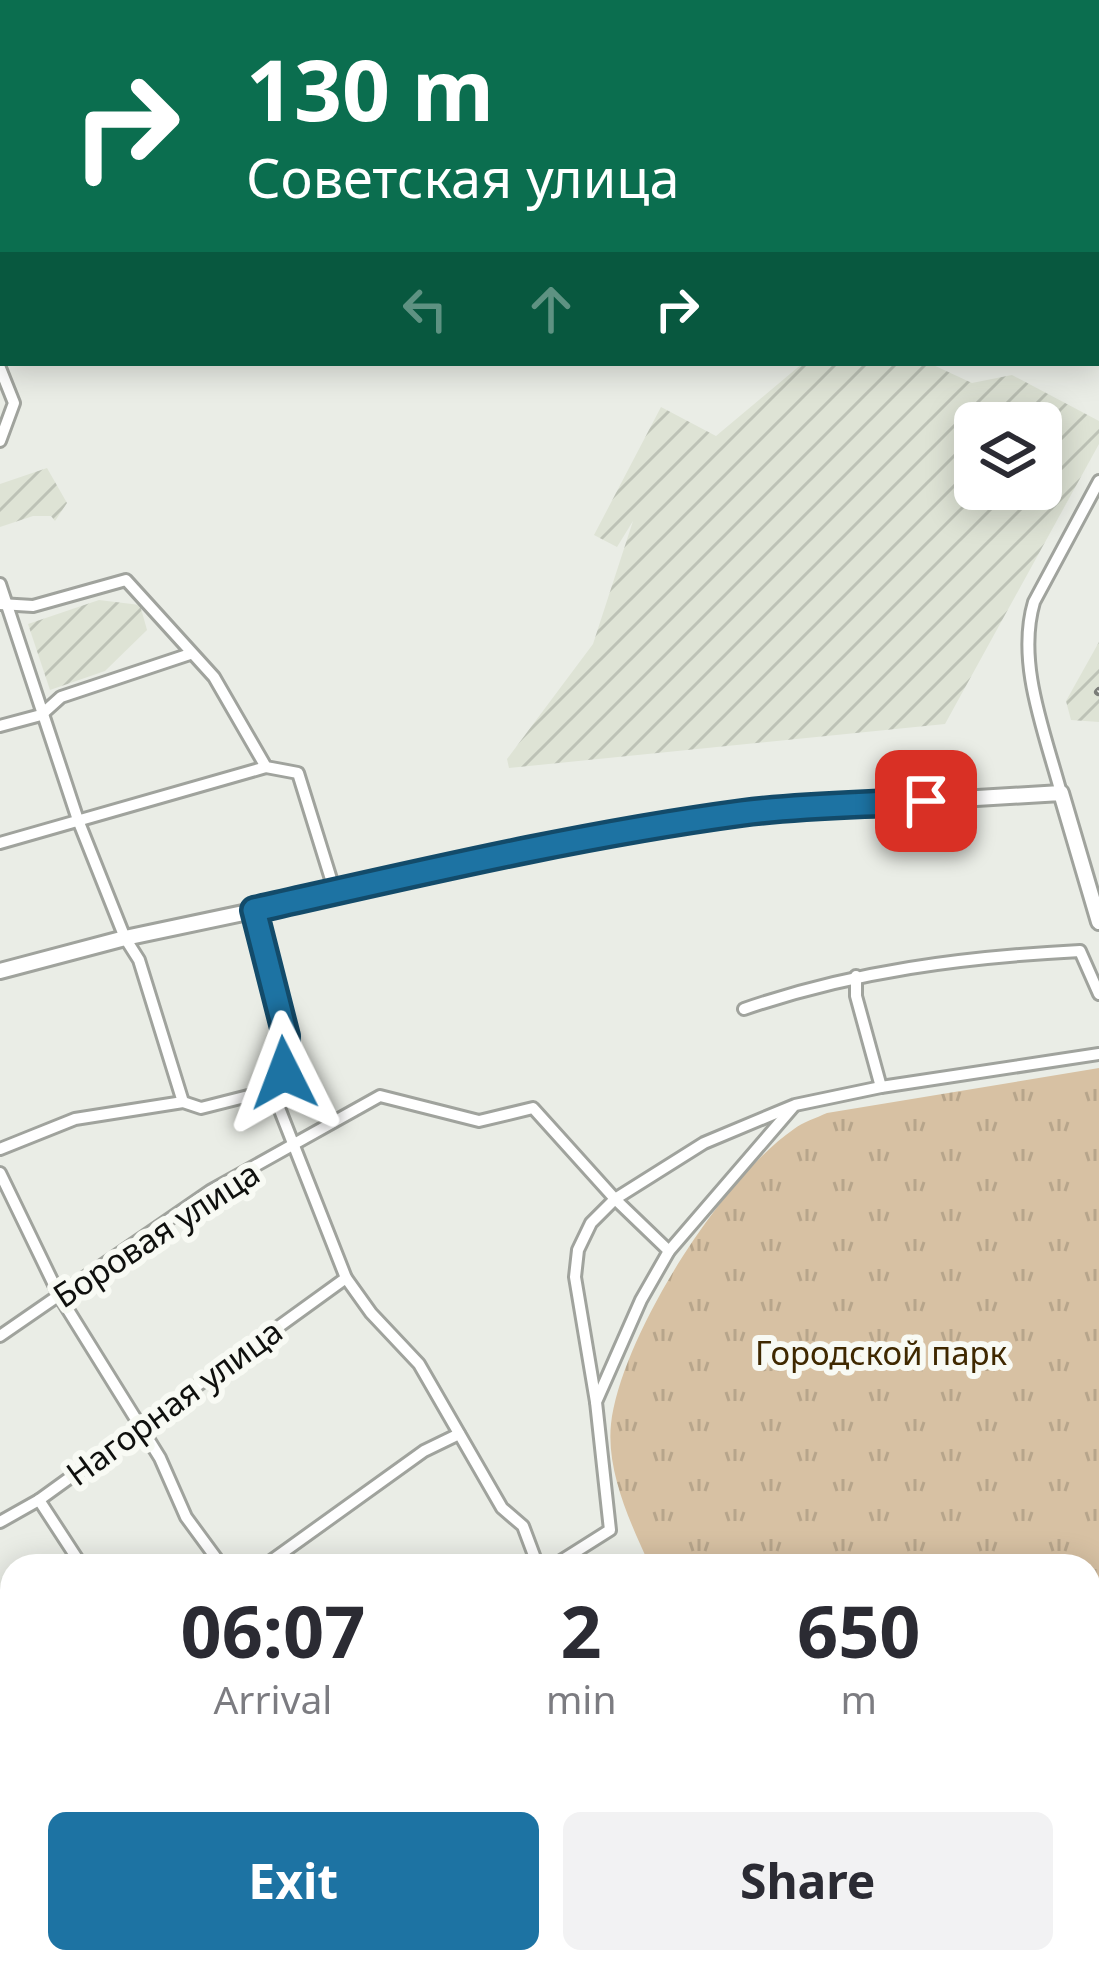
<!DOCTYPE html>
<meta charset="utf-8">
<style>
:root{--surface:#fff;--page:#f2f2f3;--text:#2b2b33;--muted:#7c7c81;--accent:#1d73a3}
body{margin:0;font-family:"Noto Sans",sans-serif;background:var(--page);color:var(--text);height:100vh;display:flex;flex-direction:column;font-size:45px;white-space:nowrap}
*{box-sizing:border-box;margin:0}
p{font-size:39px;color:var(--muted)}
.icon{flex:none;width:66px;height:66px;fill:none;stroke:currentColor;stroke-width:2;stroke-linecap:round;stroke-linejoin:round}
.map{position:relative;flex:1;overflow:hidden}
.sheet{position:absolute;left:0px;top:1554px;width:1101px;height:420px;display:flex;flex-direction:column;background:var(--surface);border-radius:36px 36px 0 0;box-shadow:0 6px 30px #0003}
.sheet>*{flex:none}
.guide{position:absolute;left:0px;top:0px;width:1101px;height:366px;box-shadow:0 6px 30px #0003;background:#0b6e4f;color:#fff;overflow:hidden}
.tools{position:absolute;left:954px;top:402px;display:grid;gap:24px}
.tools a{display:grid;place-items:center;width:108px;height:108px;border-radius:18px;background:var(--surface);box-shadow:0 6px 30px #0003;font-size:60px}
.pin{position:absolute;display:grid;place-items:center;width:102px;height:102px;color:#fff;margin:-51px;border-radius:24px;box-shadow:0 6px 18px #0006}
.me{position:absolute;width:132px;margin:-66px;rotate:357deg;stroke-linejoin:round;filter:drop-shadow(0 0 9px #0008)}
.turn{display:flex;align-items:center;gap:42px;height:252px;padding:0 48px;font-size:54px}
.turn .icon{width:156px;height:156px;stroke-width:2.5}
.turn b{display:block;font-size:84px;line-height:102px}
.lanes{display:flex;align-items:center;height:114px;padding:0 48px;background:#0003;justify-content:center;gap:60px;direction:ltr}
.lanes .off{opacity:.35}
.eta{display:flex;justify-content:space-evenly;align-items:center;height:204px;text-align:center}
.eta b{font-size:72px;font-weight:700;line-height:84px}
.primary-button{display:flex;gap:24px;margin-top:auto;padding:24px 48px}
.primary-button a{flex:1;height:138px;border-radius:18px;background:var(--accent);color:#fff;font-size:48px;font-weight:700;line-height:138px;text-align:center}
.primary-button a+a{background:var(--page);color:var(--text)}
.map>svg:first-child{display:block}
.built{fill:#dee3d5}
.industrial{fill:url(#industrial-furrows);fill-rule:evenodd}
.park{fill:url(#park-tufts)}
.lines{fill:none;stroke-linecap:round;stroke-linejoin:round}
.minor-casing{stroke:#a0a39d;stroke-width:16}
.tertiary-casing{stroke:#a0a39d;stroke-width:20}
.minor{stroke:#fff;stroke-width:10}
.tertiary{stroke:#fff;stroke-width:14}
.rail-casing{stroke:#7b7d79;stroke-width:8}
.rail{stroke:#f8faf4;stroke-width:3;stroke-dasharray:9;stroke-linecap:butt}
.route-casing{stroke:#134b6a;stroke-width:30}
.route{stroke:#1d73a3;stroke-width:21}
.labels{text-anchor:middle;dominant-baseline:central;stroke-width:12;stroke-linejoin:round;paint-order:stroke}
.street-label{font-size:33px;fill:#0f100e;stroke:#f8faf4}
.park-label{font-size:33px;fill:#3f2800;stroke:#f8faf4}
</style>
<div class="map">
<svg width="1099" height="1974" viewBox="0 0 1099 1974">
<defs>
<pattern id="industrial-furrows" width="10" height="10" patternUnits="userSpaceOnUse" patternTransform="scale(3)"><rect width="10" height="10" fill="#dee3d5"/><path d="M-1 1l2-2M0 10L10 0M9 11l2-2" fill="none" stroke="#bdc2b6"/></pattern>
<pattern id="park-tufts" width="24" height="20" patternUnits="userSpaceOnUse" patternTransform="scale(3)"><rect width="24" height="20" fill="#d7c1a3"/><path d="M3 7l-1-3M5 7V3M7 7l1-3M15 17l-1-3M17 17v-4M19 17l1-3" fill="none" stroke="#b7a58b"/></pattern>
</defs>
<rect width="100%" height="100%" fill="#eaede6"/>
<polygon class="built" points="12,1762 12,1926 0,1909 0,1771"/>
<g class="industrial">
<path d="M 803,363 L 929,363 L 972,383 L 1012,375 L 1099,421 L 1099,444 L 945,724 L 509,768 L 507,759 L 593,644 L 633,521 L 617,547 L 594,535 L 661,407 L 716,436 ZM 975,423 L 1041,423 L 1041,489 L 975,489 Z"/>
<polygon points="47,468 67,503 55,521 51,516 33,516 0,527 0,484"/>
<polygon points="99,600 140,605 147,630 105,671 50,690 28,624"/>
<polygon points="1099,642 1099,722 1071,720 1066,701"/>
</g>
<path class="park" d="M 1099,1068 L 1099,1691 L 1089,1691 L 1089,1566 L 650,1566 C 631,1524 606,1472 611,1424 C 621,1337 721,1179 794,1129 C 803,1122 816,1118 827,1113 Z"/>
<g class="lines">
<defs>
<g id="minor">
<polyline points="0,368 14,403 0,441"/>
<polyline points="0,584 78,820 125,938 139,960 183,1102"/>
<polyline points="0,604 33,606 126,580 214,677 266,767 298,773 335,892"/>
<polyline points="0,726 41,715 61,697 190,654"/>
<path d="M 1061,793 C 1045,733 1016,663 1034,602 L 1099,481"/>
<polyline points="0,843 266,767"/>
<polyline points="254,910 286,1036 284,1073 272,1090"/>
<polyline points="856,976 856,996 881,1087"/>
<path d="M 744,1009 C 854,971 964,957 1080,951 L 1099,994"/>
<polyline points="272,1090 346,1278 371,1313 419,1364 502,1508 523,1526 538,1566"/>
<polyline points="0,1149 75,1119 183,1102 201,1108 272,1090"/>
<polyline points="0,1173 60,1297 160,1458 186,1517 222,1566"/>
<polyline points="0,1336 210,1191 380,1096 479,1121 533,1108 615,1199 669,1251"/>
<polyline points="596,1402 575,1277 578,1250 591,1223 615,1199 704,1143 795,1105 881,1087 1099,1054"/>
<polyline points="39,1500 82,1566"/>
<polyline points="0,1522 39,1500 346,1278"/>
<polyline points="264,1566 424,1451 459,1434"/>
<polyline points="553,1566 610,1530 596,1402 641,1300 669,1251 793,1107"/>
<polyline points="0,1601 12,1626"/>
<polyline points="0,1943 12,1962"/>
<polyline points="1089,1961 1099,1960"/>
<polyline points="419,1962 456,1974"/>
<polyline points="910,1974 1078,1962"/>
</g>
<g id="tertiary">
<polyline points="0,971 125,938 622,833 746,812 1061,793 1099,922"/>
<polyline points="1089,1710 1099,1709"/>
<polyline points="625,1962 626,1974"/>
<polyline points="92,1974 102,1962"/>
<polyline points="397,1974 401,1962"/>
</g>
</defs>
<use href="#minor" class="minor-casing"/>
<use href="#tertiary" class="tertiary-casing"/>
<use href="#minor" class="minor"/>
<use href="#tertiary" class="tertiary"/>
<defs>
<polyline id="rail" points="1098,692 1099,691"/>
</defs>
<use href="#rail" class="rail-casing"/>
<use href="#rail" class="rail"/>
</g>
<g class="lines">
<defs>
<path id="route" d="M 284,1073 L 286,1036 L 254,910 C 415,874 578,835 742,813 C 802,805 865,805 926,801"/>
</defs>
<use href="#route" class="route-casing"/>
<use href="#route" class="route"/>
</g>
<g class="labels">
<g class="street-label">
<text transform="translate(156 1234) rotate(-33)">Боровая улица</text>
<text transform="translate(174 1402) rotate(-36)">Нагорная улица</text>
</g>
<g class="park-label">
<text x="881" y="1352">Городской парк</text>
</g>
</g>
</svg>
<div class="tools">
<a><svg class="icon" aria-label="layers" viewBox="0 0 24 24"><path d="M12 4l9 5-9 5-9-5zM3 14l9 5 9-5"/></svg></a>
</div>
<div class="pin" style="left:926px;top:801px;background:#d93025"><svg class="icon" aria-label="arrive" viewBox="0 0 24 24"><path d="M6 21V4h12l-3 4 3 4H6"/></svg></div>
<svg class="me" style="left:284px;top:1073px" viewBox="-20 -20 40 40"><path d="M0-17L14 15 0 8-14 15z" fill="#1d73a3" stroke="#fff" stroke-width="4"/></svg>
<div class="guide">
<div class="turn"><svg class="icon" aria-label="right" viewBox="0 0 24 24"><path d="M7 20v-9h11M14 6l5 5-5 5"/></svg><div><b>130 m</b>Советская улица</div></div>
<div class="lanes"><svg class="icon off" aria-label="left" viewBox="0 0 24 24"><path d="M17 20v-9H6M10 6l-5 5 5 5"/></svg><svg class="icon off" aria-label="ahead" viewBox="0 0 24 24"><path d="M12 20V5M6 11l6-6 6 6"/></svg><svg class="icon" aria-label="right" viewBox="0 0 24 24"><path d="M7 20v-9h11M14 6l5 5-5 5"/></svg></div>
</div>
<section class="sheet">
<div class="eta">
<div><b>06:07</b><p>Arrival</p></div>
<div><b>2</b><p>min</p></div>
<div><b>650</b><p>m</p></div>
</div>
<div class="primary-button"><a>Exit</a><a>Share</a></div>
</section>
</div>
